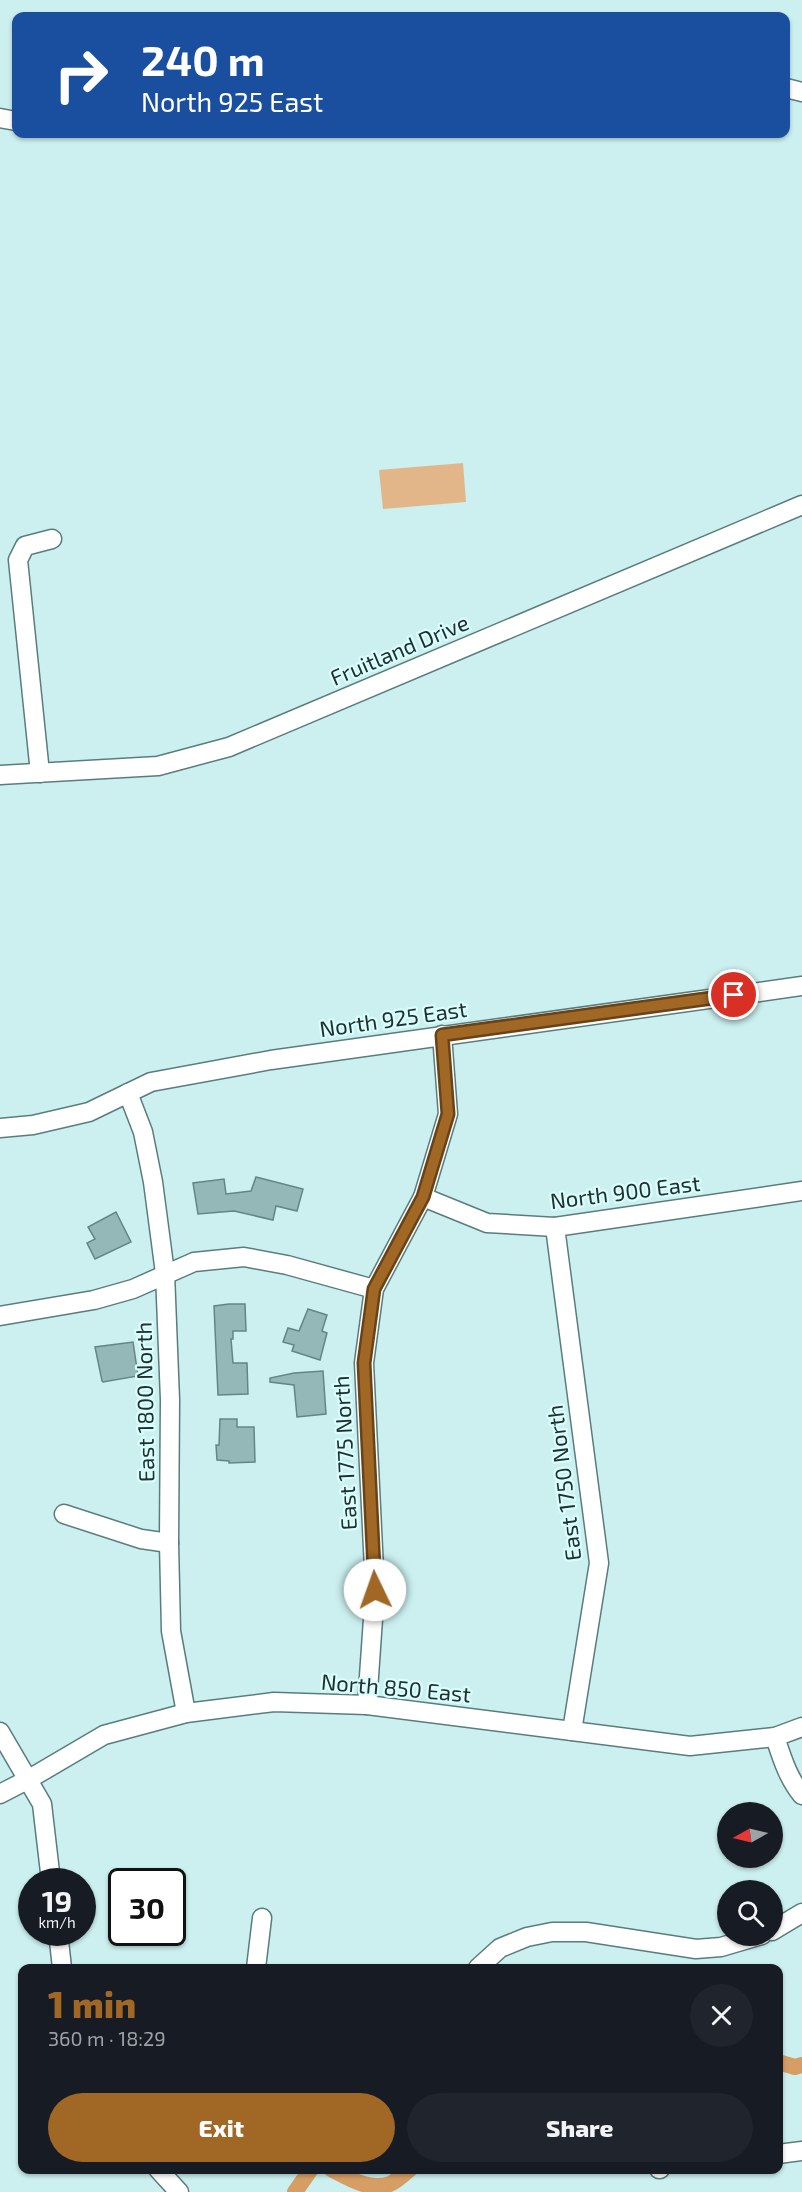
<!DOCTYPE html>
<meta charset="utf-8">
<style>
:root{--surface:#171b24;--page:#20242c;--text:#f1f3f6;--muted:#9ea1a6;--accent:#a06725}
body{margin:0;font-family:"Exo 2",sans-serif;background:var(--page);color:var(--text);height:100vh;display:flex;flex-direction:column;font-size:22px;white-space:nowrap}
*{box-sizing:border-box;margin:0}
p{font-size:20px;color:var(--muted)}
.icon{flex:none;width:33px;height:33px;fill:none;stroke:currentColor;stroke-width:2;stroke-linecap:round;stroke-linejoin:round}
.map{position:relative;flex:1;overflow:hidden}
.panel{position:absolute;left:18px;top:1964px;width:765px;height:210px;display:flex;flex-direction:column;background:var(--surface);border-radius:12px;box-shadow:0 2px 4px #0004}
.panel>*{flex:none}
.top-card{position:absolute;left:12px;top:12px;width:778px;height:126px;border-radius:12px;box-shadow:0 2px 4px #0004;background:#1a4fa0;color:#fff;overflow:hidden}
.needle{width:39px;rotate:262deg}
.fabs{position:absolute;left:717px;top:1802px;display:grid;gap:12px}
.fabs a{display:grid;place-items:center;width:66px;height:66px;border-radius:50%;background:var(--surface);box-shadow:0 2px 4px #0004;font-size:30px}
.speed{position:absolute;left:18px;top:1868px;display:flex;gap:12px;font-size:30px;font-weight:700;text-align:center}
.speed>*{display:grid;place-content:center;width:78px;height:78px;border-radius:50%;background:var(--surface);box-shadow:0 2px 4px #0004;line-height:1}
.speed small{font-size:15px;font-weight:400}
.speed .limit{border:3px solid #111;border-radius:9px;background:#fff;color:#111}
.pin{position:absolute;display:grid;place-items:center;width:51px;height:51px;color:#fff;margin:-26px;border:3px solid #fff;border-radius:50%;box-shadow:0 2px 6px #0007}
.me{position:absolute;width:66px;margin:-33px;rotate:357deg;stroke-linejoin:round;filter:drop-shadow(0 0 4px #0008)}
.turn{display:flex;align-items:center;gap:21px;height:126px;padding:0 30px;font-size:27px}
.turn .icon{width:78px;height:78px;stroke-width:2.5}
.turn b{display:block;font-size:42px;line-height:51px}
.round{display:grid;place-items:center;flex:none;width:63px;height:63px;border-radius:32px;background:var(--page)}
.overview{display:flex;align-items:center;justify-content:space-between;height:102px;padding:0 30px}
h1{font-size:36px;font-weight:800;line-height:45px;color:var(--accent)}
.button{display:flex;gap:12px;margin-top:auto;padding:12px 30px}
.button a{flex:1;height:69px;border-radius:36px;background:var(--accent);color:#fff;font-size:24px;font-weight:800;line-height:69px;text-align:center}
.button a+a{background:var(--page);color:var(--text)}
.map>svg:first-child{display:block}
.green{fill:#e3b689}
.lines{fill:none;stroke-linecap:round;stroke-linejoin:round}
.canal{stroke:#d69e65;stroke-width:16}
.building{fill:#94b8b7;stroke:#638685;stroke-width:1.5}
.minor-casing{stroke:#5a7d7c;stroke-width:21}
.minor{stroke:#fff;stroke-width:18}
.route-casing{stroke:#684318;stroke-width:15}
.route{stroke:#a06725;stroke-width:10}
.labels{text-anchor:middle;dominant-baseline:central;stroke-width:4.5;stroke-linejoin:round;paint-order:stroke}
.street-label{font-size:22px;fill:#212f2f;stroke:#d8fefd}
</style>
<div class="map">
<svg width="802" height="2192" viewBox="0 0 802 2192">
<rect width="100%" height="100%" fill="#cbf0ef"/>
<polygon class="green" points="463,463 466,502 383,509 379,470"/>
<g class="lines">
<g class="canal">
<polyline points="778,2062 795,2067 802,2065"/>
<path d="M 331,2169 C 350,2179 369,2191 390,2184 C 397,2181 404,2174 410,2169"/>
<polyline points="295,2192 311,2169"/>
</g>
</g>
<g class="building">
<polygon points="256,1177 303,1189 297,1211 276,1206 273,1220 234,1211 198,1214 193,1183 224,1179 226,1194 251,1191"/>
<polygon points="116,1212 131,1242 95,1259 87,1243 95,1239 88,1227"/>
<polygon points="229,1304 245,1304 246,1331 233,1331 233,1339 231,1339 233,1363 247,1363 248,1394 218,1395 214,1306"/>
<polygon points="308,1309 327,1315 322,1331 327,1333 320,1360 292,1351 294,1345 283,1342 288,1328 299,1331"/>
<polygon points="133,1342 138,1376 103,1382 102,1381 95,1347"/>
<polygon points="323,1371 326,1414 297,1417 294,1385 270,1382 270,1378 294,1373"/>
<polygon points="220,1419 237,1419 237,1427 254,1427 255,1462 229,1463 229,1461 217,1460 216,1445 219,1445"/>
</g>
<g class="lines">
<defs>
<g id="minor">
<polyline points="786,88 802,92"/>
<polyline points="0,118 16,121"/>
<polyline points="40,773 18,560 25,546 52,539"/>
<polyline points="0,775 158,766 229,747 802,505"/>
<polyline points="128,1093 143,1132 153,1182 165,1273 170,1400 169,1543 171,1631 186,1713"/>
<polyline points="0,1128 33,1125 89,1112 151,1082 271,1060 802,986"/>
<polyline points="423,1197 487,1223 555,1227 802,1191"/>
<polyline points="555,1227 599,1563 572,1731"/>
<polyline points="0,1316 94,1300 133,1289 194,1262 244,1257 287,1265 374,1289"/>
<polyline points="64,1514 141,1539 169,1543"/>
<polyline points="367,1705 375,1590 364,1363 374,1289 423,1197 448,1114 442,1035"/>
<polyline points="0,1732 42,1804 51,1881"/>
<path d="M 775,1737 C 782,1758 788,1778 802,1795"/>
<polyline points="0,1794 29,1779 104,1735 186,1713 274,1702 367,1705 690,1746 775,1737 802,1727"/>
<polyline points="772,1931 802,1913"/>
<polyline points="58,1932 62,1968"/>
<polyline points="256,1968 262,1918"/>
<polyline points="478,1968 500,1948 527,1937 552,1932 586,1932 696,1949 721,1947 762,1935"/>
<polyline points="778,2154 802,2151"/>
<polyline points="158,2169 179,2192"/>
<polyline points="659,2169 660,2169"/>
</g>
</defs>
<use href="#minor" class="minor-casing"/>
<use href="#minor" class="minor"/>
</g>
<g class="lines">
<defs>
<polyline id="route" points="375,1590 364,1363 374,1289 423,1197 448,1114 442,1035 734,995"/>
</defs>
<use href="#route" class="route-casing"/>
<use href="#route" class="route"/>
</g>
<g class="labels">
<g class="street-label">
<text transform="translate(399 649) rotate(-23)">Fruitland Drive</text>
<text transform="translate(393 1018) rotate(-8)">North 925 East</text>
<text transform="translate(625 1191) rotate(-7)">North 900 East</text>
<text transform="translate(144 1402) rotate(-91)">East 1800 North</text>
<text transform="translate(344 1453) rotate(-93)">East 1775 North</text>
<text transform="translate(563 1483) rotate(-97)">East 1750 North</text>
<text transform="translate(396 1687) rotate(5)">North 850 East</text>
</g>
</g>
</svg>
<div class="fabs">
<a><svg class="needle" viewBox="-14 -14 28 28"><path d="M0-13l5 13h-10z" fill="#e53935"/><path d="M0 13l5-13h-10z" fill="#9ea1a6"/></svg></a>
<a><svg class="icon" aria-label="search" viewBox="0 0 24 24"><circle cx="10" cy="10" r="6"/><path d="M15 15l6 6"/></svg></a>
</div>
<div class="speed"><div>19<small>km/h</small></div><div class="limit">30</div></div>
<div class="pin" style="left:734px;top:995px;background:#d93025"><svg class="icon" aria-label="arrive" viewBox="0 0 24 24"><path d="M6 21V4h12l-3 4 3 4H6"/></svg></div>
<svg class="me" style="left:375px;top:1590px" viewBox="-20 -20 40 40"><circle r="19" fill="#fff"/><path d="M0-13L10 11 0 6-10 11z" fill="#a06725"/></svg>
<div class="top-card">
<div class="turn"><svg class="icon" aria-label="right" viewBox="0 0 24 24"><path d="M7 20v-9h11M14 6l5 5-5 5"/></svg><div><b>240 m</b>North 925 East</div></div>
</div>
<section class="panel">
<div class="overview"><div><h1>1 min</h1><p>360 m · 18:29</p></div><a class="round"><svg class="icon" aria-label="close" viewBox="0 0 24 24"><path d="M6 6l12 12M18 6L6 18"/></svg></a></div>
<div class="button"><a>Exit</a><a>Share</a></div>
</section>
</div>
